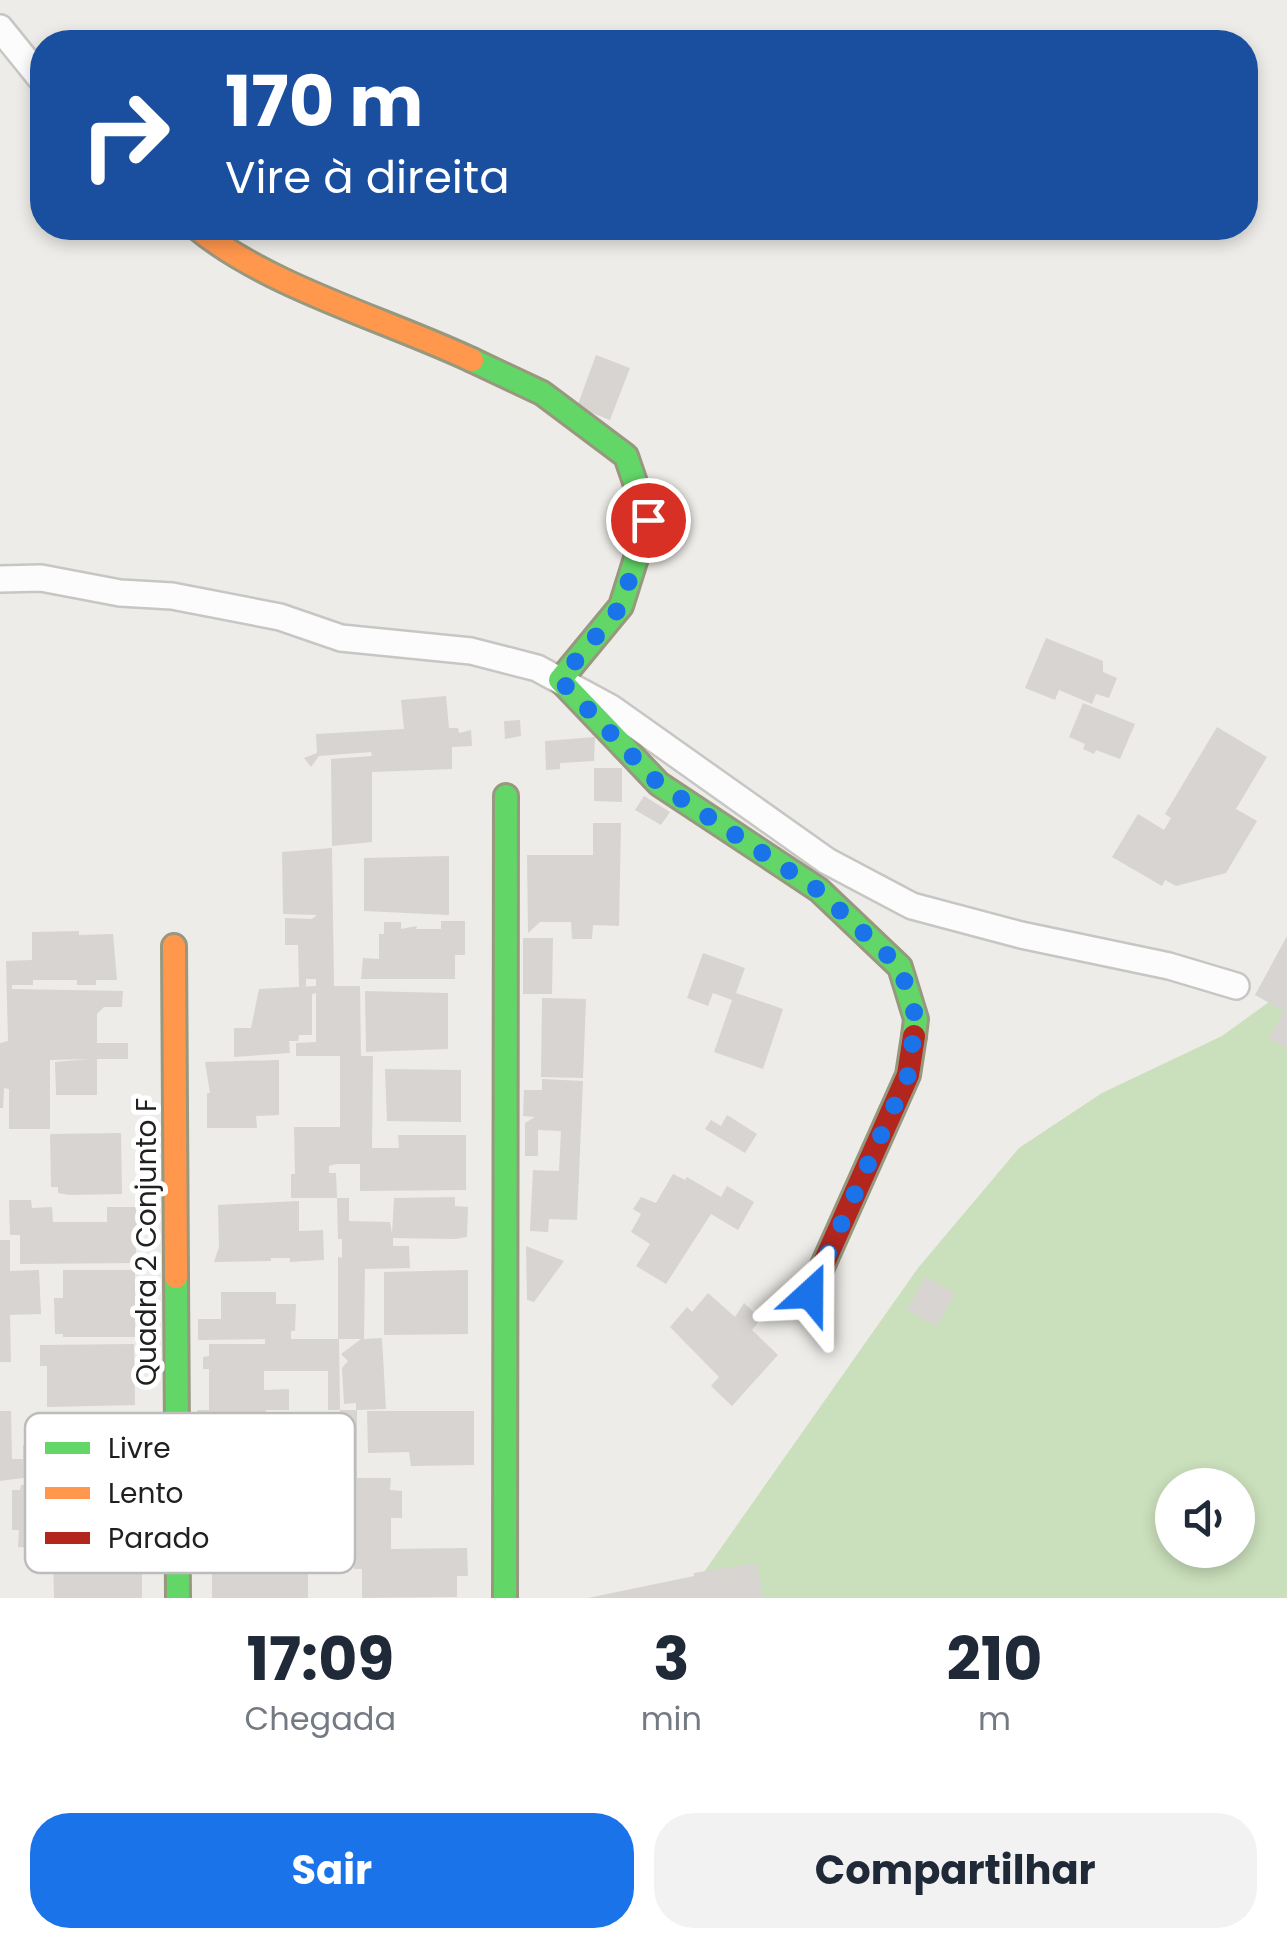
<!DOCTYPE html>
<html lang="pt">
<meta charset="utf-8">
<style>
:root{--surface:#fff;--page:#f2f2f3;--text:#1f2937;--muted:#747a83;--accent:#1a73e8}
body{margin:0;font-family:Poppins,sans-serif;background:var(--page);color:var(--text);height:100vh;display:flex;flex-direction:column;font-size:38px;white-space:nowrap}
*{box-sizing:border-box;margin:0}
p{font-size:32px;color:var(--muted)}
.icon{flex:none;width:55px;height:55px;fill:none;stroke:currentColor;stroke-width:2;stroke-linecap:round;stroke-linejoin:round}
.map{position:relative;height:1598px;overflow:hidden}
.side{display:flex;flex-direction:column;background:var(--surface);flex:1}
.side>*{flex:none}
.hud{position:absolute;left:30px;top:30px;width:1228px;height:210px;border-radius:40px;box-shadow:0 5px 15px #0003;background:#1a4fa0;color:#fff;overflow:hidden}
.fabs{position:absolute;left:1155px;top:1468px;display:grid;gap:20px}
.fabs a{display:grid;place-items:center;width:100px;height:100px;border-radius:50%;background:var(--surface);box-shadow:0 5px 15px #0003;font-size:50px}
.pin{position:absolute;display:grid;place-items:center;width:85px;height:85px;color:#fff;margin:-42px;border:5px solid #fff;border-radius:50%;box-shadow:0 2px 10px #0007}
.me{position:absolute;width:110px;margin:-55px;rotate:24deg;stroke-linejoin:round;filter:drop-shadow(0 0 8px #0008)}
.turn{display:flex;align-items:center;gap:35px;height:210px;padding:0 30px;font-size:45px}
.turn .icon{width:130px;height:130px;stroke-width:2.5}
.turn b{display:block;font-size:70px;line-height:85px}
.eta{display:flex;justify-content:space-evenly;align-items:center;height:170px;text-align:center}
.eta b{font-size:60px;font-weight:700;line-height:70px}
.button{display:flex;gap:20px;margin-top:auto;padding:20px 30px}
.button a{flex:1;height:115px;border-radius:40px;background:var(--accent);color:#fff;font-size:40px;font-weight:700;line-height:115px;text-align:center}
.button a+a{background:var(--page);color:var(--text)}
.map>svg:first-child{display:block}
.forest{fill:#cadfbb;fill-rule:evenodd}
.building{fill:#d7d4d1}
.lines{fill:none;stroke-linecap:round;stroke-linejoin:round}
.street-casing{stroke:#c7c6c4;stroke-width:30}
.fast-casing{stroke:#98987f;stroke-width:28}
.slow-casing{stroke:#98987f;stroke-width:28}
.jam-casing{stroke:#98987f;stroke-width:28}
.street{stroke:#fcfcfc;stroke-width:25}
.fast{stroke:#63d668;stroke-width:22}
.slow{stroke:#ff974d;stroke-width:22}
.jam{stroke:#b3261e;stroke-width:22}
.route{stroke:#1a73e8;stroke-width:18;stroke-dasharray:0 32.4}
.labels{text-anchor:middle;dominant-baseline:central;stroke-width:10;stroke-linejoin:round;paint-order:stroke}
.street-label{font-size:28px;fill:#202020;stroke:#fff}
.key{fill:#fff;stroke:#bcbcbc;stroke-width:2.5}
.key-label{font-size:28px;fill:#202020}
</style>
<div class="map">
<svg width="1287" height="1598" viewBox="0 0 1287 1598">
<rect width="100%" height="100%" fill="#eeece8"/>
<path class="forest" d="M 1287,989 L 1287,1598 L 699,1598 L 704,1572 L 918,1268 L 1019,1148 L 1102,1093 L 1222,1036 ZM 1172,1485 L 1238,1485 L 1238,1550 L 1172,1550 Z"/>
<g class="building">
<polygon points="596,355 630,368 610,420 577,407"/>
<polygon points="1046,638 1103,661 1103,672 1117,678 1109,698 1096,694 1092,704 1059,690 1055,700 1025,688"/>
<polygon points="446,696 449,728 458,728 459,733 471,730 472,746 452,747 452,769 372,772 372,842 332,846 331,759 372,756 371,752 319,756 311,767 304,758 317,753 316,734 404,729 401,700"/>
<polygon points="1083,703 1135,724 1120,759 1096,750 1094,754 1083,749 1085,744 1069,737"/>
<polygon points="520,720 521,736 505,739 504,721"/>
<polygon points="1217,727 1267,757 1236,809 1257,821 1226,873 1176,886 1165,880 1162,886 1112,857 1138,814 1164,830 1171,818 1165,814"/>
<polygon points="595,737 594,761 560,763 560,769 546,770 545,741"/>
<polygon points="594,768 622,768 622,802 594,801"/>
<polygon points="644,796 670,812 661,825 635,810"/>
<polygon points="593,823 621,823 619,926 593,925 592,939 572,939 571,922 540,922 528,933 527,855 593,855"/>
<polygon points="332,848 334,986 360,986 361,1056 373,1056 372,1148 399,1148 398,1135 466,1135 466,1190 360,1191 360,1164 336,1164 329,1166 329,1173 336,1173 337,1198 291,1198 291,1174 295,1174 294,1127 340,1127 340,1056 296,1056 296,1043 316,1042 316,993 312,994 312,1035 299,1035 298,1041 289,1041 290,1053 234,1057 234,1028 251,1028 259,989 316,986 316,979 306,979 306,986 299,987 298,945 285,945 285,918 312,919 317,915 283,914 282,852"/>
<polygon points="449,856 449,915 364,911 364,858"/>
<polygon points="441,921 465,921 465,955 455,955 455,979 361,979 363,958 379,959 379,934 384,934 384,922 401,922 401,929 417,926 416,929 441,929"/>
<polygon points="79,931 79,935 113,934 117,980 96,980 96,985 77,985 77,980 33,980 33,985 12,985 12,989 123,991 122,1007 104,1007 97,1014 97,1043 128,1043 128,1059 97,1059 97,1095 56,1095 55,1062 89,1059 50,1060 50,1129 9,1129 9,1089 4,1088 3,1108 0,1108 0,1043 8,1041 6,961 32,960 32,932"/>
<polygon points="1287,936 1287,1048 1269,1038 1284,1011 1255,995"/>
<polygon points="523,938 553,938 552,994 523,994"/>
<polygon points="703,953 745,968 736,993 783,1009 763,1069 714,1052 732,1000 713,993 708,1006 687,998"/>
<polygon points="365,991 448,993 448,1049 366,1052"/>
<polygon points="542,998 586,999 583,1078 541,1077"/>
<polygon points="279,1060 279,1115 256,1116 257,1128 207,1128 207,1093 210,1093 205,1062"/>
<polygon points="385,1069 461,1070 461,1122 387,1121"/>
<polygon points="542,1079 583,1081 577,1220 549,1219 548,1232 530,1231 533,1170 559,1171 561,1131 538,1130 538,1156 525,1156 525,1123 535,1117 523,1116 524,1090 542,1090"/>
<polygon points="727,1115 757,1134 745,1153 705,1129 711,1120 721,1126"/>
<polygon points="121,1133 122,1194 69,1195 58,1193 58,1187 51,1187 50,1134"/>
<polygon points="673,1174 685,1180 687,1177 721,1197 727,1186 754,1202 738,1230 711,1214 666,1284 636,1266 650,1244 631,1232 641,1214 633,1209 641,1197 656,1203"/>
<polygon points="455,1197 455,1206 468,1207 467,1237 455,1239 393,1238 393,1246 409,1246 410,1268 365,1269 364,1339 382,1338 386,1409 357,1410 357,1478 391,1478 390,1490 402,1491 402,1518 391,1518 391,1549 467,1548 468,1576 457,1576 457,1597 362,1598 362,1569 354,1569 354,1549 340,1549 340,1498 335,1498 335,1495 333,1504 303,1505 303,1542 210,1539 209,1483 240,1483 240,1497 249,1497 249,1483 303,1479 303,1490 317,1490 318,1479 340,1479 340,1410 356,1410 356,1403 344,1404 342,1368 348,1361 341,1354 361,1339 338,1339 338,1257 342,1258 342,1239 338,1239 337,1198 349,1198 349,1221 390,1222 392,1234 394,1198"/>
<polygon points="9,1200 31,1200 32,1208 52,1207 53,1222 107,1222 107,1207 136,1207 136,1223 140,1223 140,1232 136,1232 136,1263 20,1264 20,1235 10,1235"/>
<polygon points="299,1201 299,1231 323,1230 324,1260 290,1262 290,1258 271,1258 271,1261 214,1262 219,1247 218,1205"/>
<polygon points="0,1240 10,1240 10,1271 39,1270 41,1314 10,1315 11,1362 0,1362"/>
<polygon points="526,1246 564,1261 534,1302 527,1300"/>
<polygon points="63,1270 135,1270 135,1337 63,1337 63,1334 55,1334 54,1298 63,1298"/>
<polygon points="468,1270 468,1334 384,1335 384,1272"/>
<polygon points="925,1277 955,1293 937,1326 907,1310"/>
<polygon points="221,1292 276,1292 276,1304 296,1304 295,1331 291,1331 291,1339 339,1339 340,1410 328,1410 328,1371 264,1371 264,1390 289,1389 289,1410 266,1410 266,1469 197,1471 197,1410 209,1410 209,1369 203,1369 203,1357 209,1356 209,1344 265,1344 265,1339 198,1340 198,1319 221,1319"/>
<polygon points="708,1293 735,1317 744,1303 761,1319 752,1330 778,1355 732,1406 711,1386 719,1377 670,1327 687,1307 692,1312"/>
<polygon points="134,1344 135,1405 47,1407 47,1366 40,1366 40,1345"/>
<polygon points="0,1411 11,1411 12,1459 23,1459 23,1445 49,1445 49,1412 106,1412 106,1430 114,1430 114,1452 106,1452 105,1478 23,1478 0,1481"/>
<polygon points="367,1411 474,1411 474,1465 411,1466 409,1452 368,1453"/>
<polygon points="21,1485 81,1487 81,1491 90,1491 89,1517 99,1517 98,1545 80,1544 80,1549 18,1547 19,1530 12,1530 12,1490 20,1490"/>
<polygon points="142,1556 142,1598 54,1598 53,1557"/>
<polygon points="278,1556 308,1556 308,1598 212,1598 212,1561 277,1560"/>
<polygon points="757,1563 763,1598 588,1598 694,1576 694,1573"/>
</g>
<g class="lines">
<defs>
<g id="street">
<polyline points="0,28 42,80"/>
<polyline points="0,579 41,578 120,593 172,596 280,617 341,638 471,651 537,668 611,708 827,861 912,906 1021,935 1169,966 1236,986"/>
</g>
<g id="fast">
<polyline points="472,360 542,393 626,456 648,520 621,606 560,680 659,784 819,890 900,967 916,1019 914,1036"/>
<polyline points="176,1277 178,1598"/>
<polyline points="505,1598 506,796"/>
</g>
<g id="slow">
<path d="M 197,228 C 267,286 387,320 472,360"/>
<polyline points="174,946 176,1277"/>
</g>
<polyline id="jam" points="810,1294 908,1075 914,1036"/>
</defs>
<use href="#street" class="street-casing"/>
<use href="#fast" class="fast-casing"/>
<use href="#slow" class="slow-casing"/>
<use href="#jam" class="jam-casing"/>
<use href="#street" class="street"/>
<use href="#fast" class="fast"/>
<use href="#slow" class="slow"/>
<use href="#jam" class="jam"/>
</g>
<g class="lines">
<polyline class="route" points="648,520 621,606 560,680 659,784 818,890 900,967 916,1018 908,1075 810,1294"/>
</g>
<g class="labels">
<g class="street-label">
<text transform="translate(146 1242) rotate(-90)">Quadra 2 Conjunto F</text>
</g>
</g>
<rect x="25" y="1413" width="330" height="160" rx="15" class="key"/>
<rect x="45" y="1442" width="45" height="12" fill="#63d668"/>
<rect x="45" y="1487" width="45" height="12" fill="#ff974d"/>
<rect x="45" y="1532" width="45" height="12" fill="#b3261e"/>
<g class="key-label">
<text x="108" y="1458">Livre</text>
<text x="108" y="1503">Lento</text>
<text x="108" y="1548">Parado</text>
</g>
</svg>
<div class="fabs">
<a><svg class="icon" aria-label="sound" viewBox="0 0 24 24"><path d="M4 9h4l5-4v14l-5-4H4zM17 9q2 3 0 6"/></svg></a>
</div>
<div class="pin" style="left:648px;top:520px;background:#d93025"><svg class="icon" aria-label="arrive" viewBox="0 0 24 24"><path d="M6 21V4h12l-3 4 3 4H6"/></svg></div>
<svg class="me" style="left:810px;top:1294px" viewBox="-20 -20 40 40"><path d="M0-17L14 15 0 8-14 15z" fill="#1a73e8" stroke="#fff" stroke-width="4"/></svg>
<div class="hud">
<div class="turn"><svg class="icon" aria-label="right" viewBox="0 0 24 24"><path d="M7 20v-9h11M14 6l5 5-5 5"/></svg><div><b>170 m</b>Vire à direita</div></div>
</div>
</div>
<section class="side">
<div class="eta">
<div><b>17:09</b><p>Chegada</p></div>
<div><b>3</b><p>min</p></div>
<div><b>210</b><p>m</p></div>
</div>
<div class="button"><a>Sair</a><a>Compartilhar</a></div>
</section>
